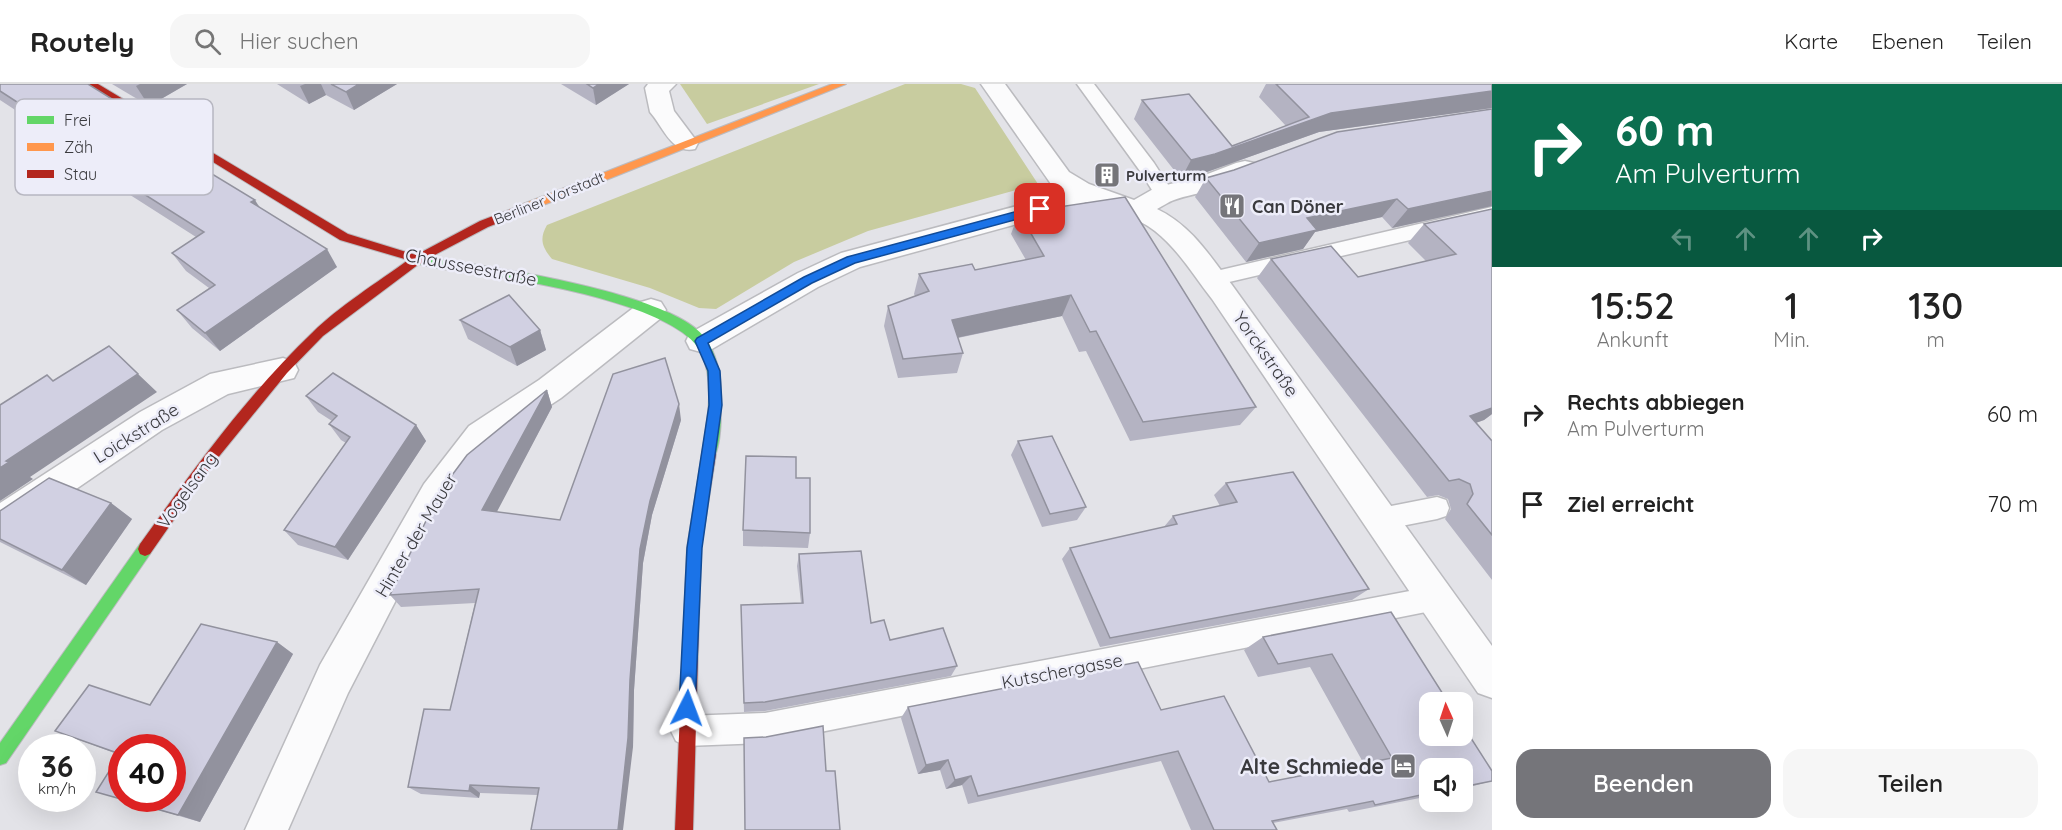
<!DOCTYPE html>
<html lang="de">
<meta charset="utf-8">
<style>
:root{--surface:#fff;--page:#f6f6f6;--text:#222;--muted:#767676;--line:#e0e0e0;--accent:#75757a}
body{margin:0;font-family:Quicksand,sans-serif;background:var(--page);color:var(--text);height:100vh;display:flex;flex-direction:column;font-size:22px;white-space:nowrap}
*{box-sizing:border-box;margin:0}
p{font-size:20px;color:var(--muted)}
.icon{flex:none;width:33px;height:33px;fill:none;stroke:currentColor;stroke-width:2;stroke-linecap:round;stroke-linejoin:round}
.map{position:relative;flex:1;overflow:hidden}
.panel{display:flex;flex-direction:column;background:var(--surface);width:570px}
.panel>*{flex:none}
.top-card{background:#0b6e4f;color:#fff;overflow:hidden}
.needle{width:39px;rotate:357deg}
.fabs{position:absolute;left:1419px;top:608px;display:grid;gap:12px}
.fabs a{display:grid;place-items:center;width:54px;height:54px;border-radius:12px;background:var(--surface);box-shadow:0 6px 24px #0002;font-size:30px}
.speed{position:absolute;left:18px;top:650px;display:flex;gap:12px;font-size:30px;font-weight:700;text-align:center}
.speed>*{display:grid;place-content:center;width:78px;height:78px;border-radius:50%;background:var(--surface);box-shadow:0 6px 24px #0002;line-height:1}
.speed small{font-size:15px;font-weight:400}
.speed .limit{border:9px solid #d22;background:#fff;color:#111}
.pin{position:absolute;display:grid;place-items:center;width:51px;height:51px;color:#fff;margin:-26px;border-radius:12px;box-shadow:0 3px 9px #0006}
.me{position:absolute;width:66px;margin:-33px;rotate:3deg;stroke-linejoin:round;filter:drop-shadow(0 0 4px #0008)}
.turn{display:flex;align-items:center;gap:21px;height:126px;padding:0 24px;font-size:27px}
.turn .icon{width:78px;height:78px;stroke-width:2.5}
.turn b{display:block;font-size:42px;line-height:51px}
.lanes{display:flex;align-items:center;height:57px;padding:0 24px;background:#0003;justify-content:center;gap:30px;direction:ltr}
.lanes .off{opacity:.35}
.eta{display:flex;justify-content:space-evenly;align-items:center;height:102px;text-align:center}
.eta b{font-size:36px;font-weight:600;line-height:42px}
.action{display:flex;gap:12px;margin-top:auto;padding:12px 24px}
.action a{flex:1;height:69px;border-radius:18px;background:var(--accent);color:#fff;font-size:24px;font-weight:600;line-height:69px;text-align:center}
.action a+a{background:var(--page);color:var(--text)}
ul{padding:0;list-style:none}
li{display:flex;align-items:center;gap:18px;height:90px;padding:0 24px}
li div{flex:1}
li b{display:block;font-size:22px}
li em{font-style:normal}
header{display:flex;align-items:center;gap:36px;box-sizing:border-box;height:84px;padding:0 30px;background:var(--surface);border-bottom:2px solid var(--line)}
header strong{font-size:28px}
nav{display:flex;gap:33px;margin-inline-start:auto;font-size:21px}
.search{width:420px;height:54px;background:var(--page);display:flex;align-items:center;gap:15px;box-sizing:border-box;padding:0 21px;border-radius:18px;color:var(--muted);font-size:22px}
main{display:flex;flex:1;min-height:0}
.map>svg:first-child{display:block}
.green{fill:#c8cc9f}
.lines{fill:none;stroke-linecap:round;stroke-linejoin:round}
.lane-casing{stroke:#bbbbbf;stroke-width:3}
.street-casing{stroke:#bbbbbf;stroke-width:3}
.fast-casing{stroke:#bbbbbf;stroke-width:2}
.slow-casing{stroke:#bbbbbf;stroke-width:2}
.jam-casing{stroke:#bbbbbf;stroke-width:2}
.lane{fill:#fbfbfc;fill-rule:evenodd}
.street{fill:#fbfbfc;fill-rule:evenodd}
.fast{fill:#63d668;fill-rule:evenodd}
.slow{fill:#ff974d;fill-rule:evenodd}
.jam{fill:#b3261e;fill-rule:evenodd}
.wall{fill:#b4b3c2}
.shaded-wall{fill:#92929e}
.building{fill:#d1d0e2;stroke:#92929e;stroke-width:1.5;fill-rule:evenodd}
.route{fill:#1a73e8;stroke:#114b97;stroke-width:1.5}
.labels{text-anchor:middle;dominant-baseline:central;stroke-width:5;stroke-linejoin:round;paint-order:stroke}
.far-poi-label{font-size:15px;font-weight:bold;fill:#3a3a3e;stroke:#ededf9;text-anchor:start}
.far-street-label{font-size:15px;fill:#3a3a3e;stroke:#ededf9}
.poi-label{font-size:18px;font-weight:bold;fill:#3a3a3e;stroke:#ededf9;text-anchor:start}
.street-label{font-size:18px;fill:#3a3a3e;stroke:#ededf9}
.near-poi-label{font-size:21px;font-weight:bold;fill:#3a3a3e;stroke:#ededf9;text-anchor:end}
.key{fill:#ededf9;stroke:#b7b7c1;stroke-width:1.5}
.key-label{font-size:16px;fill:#3a3a3e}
</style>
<header>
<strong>Routely</strong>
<div class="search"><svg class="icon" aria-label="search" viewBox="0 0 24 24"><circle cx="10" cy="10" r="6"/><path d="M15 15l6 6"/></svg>Hier suchen</div>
<nav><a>Karte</a><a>Ebenen</a><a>Teilen</a></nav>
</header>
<main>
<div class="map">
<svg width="1492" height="746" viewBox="0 0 1492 746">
<rect width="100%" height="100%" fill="#e3e3e8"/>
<g class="green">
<polygon points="680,0 819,0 707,40"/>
<path d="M 905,0 L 961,0 L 975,4 L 1038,100 L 868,147 L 794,178 L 716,225 L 699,224 L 650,204 L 552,175 C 542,163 539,155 547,141 Z"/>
</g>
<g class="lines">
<defs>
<g id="lane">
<polygon points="1077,0 1094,0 1154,79 1174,110 1171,114 1164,116 1157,114 1140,87"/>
<polygon points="1492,123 1492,137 1212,202 1205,200 1202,195 1205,190 1212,188"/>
<polygon points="1437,413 1446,416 1449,424 1446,432 1437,435 1381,446 1372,443 1368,435 1372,427 1381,424"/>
<polygon points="1436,502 1445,505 1449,514 1445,523 1436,526 765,659 686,662 676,657 671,647 676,637 686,632 765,629"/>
</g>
<g id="street">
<path d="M 648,0 L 676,0 L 669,7 L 674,27 L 698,59 L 695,65 C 674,70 665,48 654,33 L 650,28 L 645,4 Z"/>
<path d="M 981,0 L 1005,0 L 1069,88 L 1089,100 L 1134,116 L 1155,104 L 1205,91 L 1236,79 L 1245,77 L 1254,79 L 1258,85 C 1246,103 1195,108 1174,116 C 1168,118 1163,122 1157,125 C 1191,141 1210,172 1232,201 L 1492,562 L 1492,614 L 1478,609 L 1212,215 C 1194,192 1178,165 1155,147 C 1136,132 1109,126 1086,118 L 1072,125 L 860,183 L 818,203 L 712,265 L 701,268 L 690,265 L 686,257 L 690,249 L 798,189 L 841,169 L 1054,112 L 1064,108 L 1051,100 Z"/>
<polygon points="651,215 661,218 666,226 661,234 561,314 491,360 448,420 413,483 348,609 288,746 245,746 320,581 424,400 469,342 539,296 641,218"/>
<polygon points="283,274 294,278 298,286 294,294 228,310 162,346 12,449 0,453 0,419 140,328 210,290"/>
</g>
<g id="fast">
<path d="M 423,173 C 482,181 672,208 705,254 C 719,273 722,297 721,320 C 721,336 721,359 714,374 L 704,374 L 702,370 C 707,338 715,301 702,270 C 681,222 532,198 483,190 C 462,187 439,186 419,180 L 419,174 Z"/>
<polygon points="145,458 150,460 152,465 150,470 6,679 0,681 0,659 140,460"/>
</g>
<polygon id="slow" points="832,0 846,0 531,126 523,126 522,123 523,120"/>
<g id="jam">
<path d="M 86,0 L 98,0 L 348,150 L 416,171 L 480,137 L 527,119 L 532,123 L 531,126 L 488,143 L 427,175 L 427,180 L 419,180 L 323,252 L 287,289 L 212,381 L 150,470 L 145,472 L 140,470 L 138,465 L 140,460 C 193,386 247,311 313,248 C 338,223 378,198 408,176 L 340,156 Z"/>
<polygon points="709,364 714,366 716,370 701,464 693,746 675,746 687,464 702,370 704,366"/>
</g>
</defs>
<use href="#lane" class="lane-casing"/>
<use href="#street" class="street-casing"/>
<use href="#fast" class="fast-casing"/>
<use href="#slow" class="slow-casing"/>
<use href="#jam" class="jam-casing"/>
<use href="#lane" class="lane"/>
<use href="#street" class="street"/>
<use href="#fast" class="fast"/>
<use href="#slow" class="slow"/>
<use href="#jam" class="jam"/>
</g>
<g class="wall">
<polygon points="0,0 126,34 123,36 259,124 337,183 220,267 192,244 177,226 209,204 186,187 172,169 196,153 102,93 96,85 44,51 32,37 0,16"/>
<polygon points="112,0 187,0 149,22"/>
<polygon points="277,0 397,0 354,26 326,11 309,20"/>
<polygon points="561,0 629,0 596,21"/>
<polygon points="1266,0 1492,0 1492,24 1319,48 1204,89 1181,95 1134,35 1142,16 1232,62 1286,42 1259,13"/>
<polygon points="1492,25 1492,122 1392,144 1382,133 1315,148 1303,165 1246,178 1195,113 1206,94"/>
<polygon points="1492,125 1492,330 1484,336 1476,339 1492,357 1492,496 1445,435 1451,425 1448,415 1438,411 1427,413 1257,194 1271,175 1358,193 1426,177 1408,159 1424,140"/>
<polygon points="1019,129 1256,323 1240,341 1130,357 1086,267 1079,268 1062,232 958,254 963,269 957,289 898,294 884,242 888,222 915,212 914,210 919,190 975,186 1026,176 1011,150"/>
<polygon points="460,236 540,246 546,266 517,282 468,255"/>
<polygon points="547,306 552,323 496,428 560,436 681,336 652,431 643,479 634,606 633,663 537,711 480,709 479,714 421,710 408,703 450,626 475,519 401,523 390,511"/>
<polygon points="306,312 416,341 426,357 348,476 298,461 284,446 346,359 341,356 329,340 332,337 318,328"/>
<polygon points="1018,357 1086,423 1077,436 1042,443 1011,371"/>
<polygon points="796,394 810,449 808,464 743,462 743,446"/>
<polygon points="1226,399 1369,505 1352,516 1100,563 1062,475 1070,464 1163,444 1173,432 1220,422 1214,411"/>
<polygon points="111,419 132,435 86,501 0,458 0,427"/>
<polygon points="799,470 871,539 890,556 957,582 951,592 765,627 744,628 741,521 801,519 797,482"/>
<polygon points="1391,528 1492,697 1462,705 1462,684 1430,684 1430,712 1349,728 1347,725 1273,739 1277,746 1191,746 1161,677 968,720 962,701 946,705 940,686 918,690 901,634 908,623 1161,626 1269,698 1364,680 1310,583 1258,593 1244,566 1263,553"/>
<polygon points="277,558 293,570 200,738 96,708 120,671 55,647 150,621"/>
</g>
<g class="shaded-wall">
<polygon points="140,0 187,0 149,22 136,2"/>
<polygon points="305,0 321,0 326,11 309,20 300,2"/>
<polygon points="359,0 397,0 354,26 346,8"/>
<polygon points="599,0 629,0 596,21 593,4"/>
<polygon points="1492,7 1492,24 1319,48 1204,89 1181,95 1191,76 1331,29"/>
<polygon points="112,15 126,34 114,41 100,22"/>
<polygon points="1492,107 1492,122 1392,144 1408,125"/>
<polygon points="1397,115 1382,133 1315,148 1303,165 1246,178 1259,159 1307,134"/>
<polygon points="255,116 267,135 251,118"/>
<polygon points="327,165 337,183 220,267 205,249"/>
<polygon points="1071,211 1062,232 946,256 952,236"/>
<polygon points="540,246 546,266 517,282 510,263"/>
<polygon points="138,290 157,308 30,393 33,395 0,417 0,384 6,377"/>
<polygon points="547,306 552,323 490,441 482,426"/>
<polygon points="679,320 681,336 652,431 643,479 634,606 633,663 623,746 618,746 640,465 650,417"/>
<polygon points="1492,324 1492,330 1484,336 1449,348 1470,332"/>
<polygon points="416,341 426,357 348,476 335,463"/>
<polygon points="111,419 132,435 86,501 62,486"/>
<polygon points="277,558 293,570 200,738 178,731"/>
<polygon points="948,676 940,686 918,690 926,681"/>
<polygon points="971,692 962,701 946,705 955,696"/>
<polygon points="470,701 480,709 479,714 469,707"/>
</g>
<g class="building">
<polygon points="0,0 88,0 112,15 100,22 255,116 251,118 327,165 205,249 177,226 215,201 172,169 204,148 87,74 91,72 28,32 34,29 0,7"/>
<polygon points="331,0 359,0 346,8"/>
<polygon points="587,0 599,0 593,4"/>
<polygon points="1276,0 1492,0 1492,7 1331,29 1215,70 1191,76 1142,16 1189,10 1232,62 1309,33"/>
<polygon points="1492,25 1492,107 1408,125 1397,115 1307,134 1317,146 1259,159 1206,94 1234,86 1337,48"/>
<polygon points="1125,113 1256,323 1143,338 1096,247 1090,248 1071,211 952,236 963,269 903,275 888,222 929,207 919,190 972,180 975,186 1044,172 1019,129"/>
<polygon points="1492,125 1492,324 1470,332 1492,357 1492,451 1467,420 1473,410 1470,400 1459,395 1449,397 1271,175 1331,162 1358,193 1456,170 1424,140"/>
<polygon points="509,211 540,246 510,263 460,236"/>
<polygon points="109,262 138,290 6,377 9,378 0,384 0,321 47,291 53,297"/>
<polygon points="665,274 679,320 650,417 640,465 630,596 628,654 618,746 531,746 539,704 470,701 469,707 408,703 424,625 450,626 479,505 390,511 441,406 467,371 547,306 482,426 560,436 613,290"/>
<polygon points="333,289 416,341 335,463 284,446 350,353 329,340 337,332 306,312"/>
<polygon points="1052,352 1086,423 1050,430 1018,357"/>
<polygon points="746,372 796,373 796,394 810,394 810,449 743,446"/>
<polygon points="1293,388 1369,505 1110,554 1070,464 1177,440 1173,432 1237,418 1226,399"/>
<polygon points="49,394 111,419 62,486 0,455 0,427"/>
<polygon points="861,467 871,539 884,536 890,556 943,544 957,582 765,618 744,619 741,521 803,519 799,470"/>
<polygon points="1391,528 1448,618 1430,618 1430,651 1462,651 1462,640 1492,687 1492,697 1462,703 1462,684 1430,684 1430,709 1375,721 1373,717 1272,737 1277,746 1214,746 1178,667 978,712 971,692 955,696 948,676 926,681 908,623 1138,578 1161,626 1224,612 1269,698 1392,674 1332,570 1278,580 1263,553"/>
<path d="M 201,540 L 277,558 L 178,731 L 96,708 L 120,670 L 55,647 L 89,601 L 150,621 ZM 122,663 L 172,663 L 172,714 L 122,714 Z"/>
<polygon points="823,642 826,687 835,687 840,746 745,746 744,654 766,653"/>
</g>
<polygon class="route" points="1040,121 1046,125 1044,128 855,179 812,199 708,259 720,287 722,321 702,464 695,624 693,630 687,633 681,630 679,624 687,464 709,321 708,287 695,257 697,254 804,193 847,173"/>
<defs>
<symbol id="building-square" viewBox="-11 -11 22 22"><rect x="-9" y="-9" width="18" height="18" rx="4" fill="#75757a" stroke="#ededf9"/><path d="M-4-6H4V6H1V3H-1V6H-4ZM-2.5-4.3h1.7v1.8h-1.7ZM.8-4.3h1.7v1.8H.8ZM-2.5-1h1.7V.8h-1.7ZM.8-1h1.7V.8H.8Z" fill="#fff"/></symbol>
<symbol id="restaurant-square" viewBox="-11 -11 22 22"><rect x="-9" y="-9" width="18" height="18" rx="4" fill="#75757a" stroke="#ededf9"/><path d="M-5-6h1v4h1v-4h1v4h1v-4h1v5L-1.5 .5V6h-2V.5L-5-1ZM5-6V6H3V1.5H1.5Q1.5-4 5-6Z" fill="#fff"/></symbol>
<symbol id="hotel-square" viewBox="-11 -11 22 22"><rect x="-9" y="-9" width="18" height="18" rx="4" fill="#75757a" stroke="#ededf9"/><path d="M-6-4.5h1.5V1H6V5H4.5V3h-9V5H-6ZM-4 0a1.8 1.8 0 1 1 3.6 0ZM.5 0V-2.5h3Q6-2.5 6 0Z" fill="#fff"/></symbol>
</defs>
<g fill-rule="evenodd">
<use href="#building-square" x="1092" y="76" width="30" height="30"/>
<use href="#restaurant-square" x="1217" y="107" width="30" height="30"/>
<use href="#hotel-square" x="1388" y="667" width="30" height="30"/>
</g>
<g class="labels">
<g class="far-poi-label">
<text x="1126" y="91">Pulverturm</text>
</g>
<g class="far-street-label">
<text transform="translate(549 114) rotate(-22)">Berliner Vorstadt</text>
</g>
<g class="poi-label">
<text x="1252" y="122">Can Döner</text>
</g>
<g class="street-label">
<text transform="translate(471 183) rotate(11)">Chausseestraße</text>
<text transform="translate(1266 270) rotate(55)">Yorckstraße</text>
<text transform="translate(136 349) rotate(-32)">Loickstraße</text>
<text transform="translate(187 406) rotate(-54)">Vogelsang</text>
<text transform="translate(416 451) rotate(-59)">Hinter der Mauer</text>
<text transform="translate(1062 587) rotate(-11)">Kutschergasse</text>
</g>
<g class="near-poi-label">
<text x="1384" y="682">Alte Schmiede</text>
</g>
</g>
<rect x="15" y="15" width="198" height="96" rx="9" class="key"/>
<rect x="27" y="32" width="27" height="8" fill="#63d668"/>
<rect x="27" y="59" width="27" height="8" fill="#ff974d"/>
<rect x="27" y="86" width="27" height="8" fill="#b3261e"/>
<g class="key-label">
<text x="64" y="42">Frei</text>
<text x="64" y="69">Zäh</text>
<text x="64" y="96">Stau</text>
</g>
</svg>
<div class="fabs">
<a><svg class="needle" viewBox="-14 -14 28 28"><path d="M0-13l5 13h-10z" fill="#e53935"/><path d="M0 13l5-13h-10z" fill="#767676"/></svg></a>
<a><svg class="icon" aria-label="sound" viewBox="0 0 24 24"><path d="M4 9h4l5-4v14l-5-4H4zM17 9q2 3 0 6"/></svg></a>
</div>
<div class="speed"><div>36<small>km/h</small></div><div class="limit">40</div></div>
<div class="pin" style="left:1040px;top:125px;background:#d93025"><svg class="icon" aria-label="arrive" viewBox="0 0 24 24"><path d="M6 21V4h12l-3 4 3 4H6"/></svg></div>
<svg class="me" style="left:687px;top:624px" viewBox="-20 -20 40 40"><path d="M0-17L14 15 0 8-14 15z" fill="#1a73e8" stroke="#fff" stroke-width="4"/></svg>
</div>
<section class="panel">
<div class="top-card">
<div class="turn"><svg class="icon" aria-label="right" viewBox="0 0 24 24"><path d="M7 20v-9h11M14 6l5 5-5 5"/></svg><div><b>60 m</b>Am Pulverturm</div></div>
<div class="lanes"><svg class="icon off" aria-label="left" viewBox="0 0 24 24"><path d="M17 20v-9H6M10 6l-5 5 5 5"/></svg><svg class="icon off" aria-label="ahead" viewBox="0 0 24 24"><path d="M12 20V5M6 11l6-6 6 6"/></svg><svg class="icon off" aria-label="ahead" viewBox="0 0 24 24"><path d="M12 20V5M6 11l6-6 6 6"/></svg><svg class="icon" aria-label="right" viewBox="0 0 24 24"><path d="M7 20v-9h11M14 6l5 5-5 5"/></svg></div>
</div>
<div class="eta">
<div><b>15:52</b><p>Ankunft</p></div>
<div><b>1</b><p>Min.</p></div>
<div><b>130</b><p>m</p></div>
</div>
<ul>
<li><svg class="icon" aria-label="right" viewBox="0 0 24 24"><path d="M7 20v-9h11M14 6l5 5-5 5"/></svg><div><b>Rechts abbiegen</b><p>Am Pulverturm</p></div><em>60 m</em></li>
<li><svg class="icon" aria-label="arrive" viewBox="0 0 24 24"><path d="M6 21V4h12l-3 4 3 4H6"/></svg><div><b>Ziel erreicht</b></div><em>70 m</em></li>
</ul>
<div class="action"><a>Beenden</a><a>Teilen</a></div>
</section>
</main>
